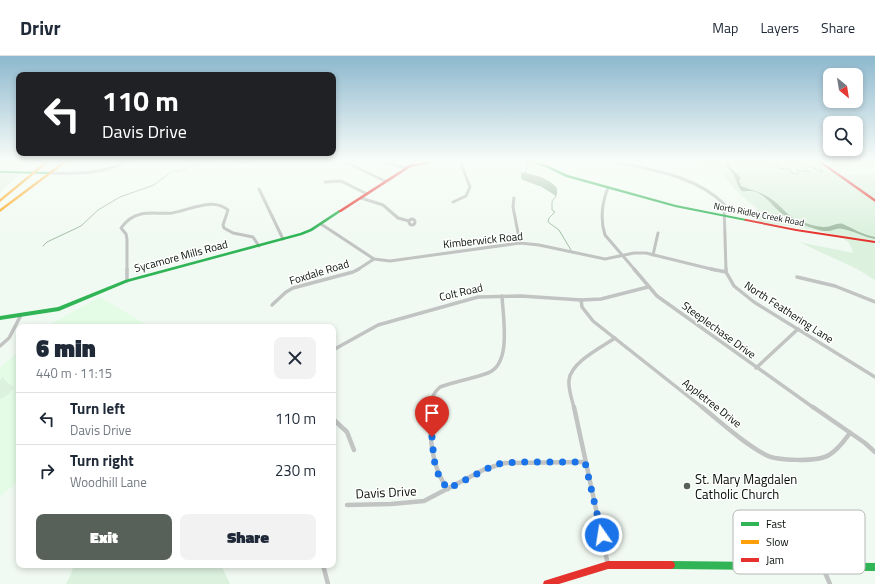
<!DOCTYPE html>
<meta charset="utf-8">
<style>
:root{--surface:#fff;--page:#f2f2f3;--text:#1f2937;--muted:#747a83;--line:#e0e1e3;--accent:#586159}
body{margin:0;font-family:"Titillium Web",sans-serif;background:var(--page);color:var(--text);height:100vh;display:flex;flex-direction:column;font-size:15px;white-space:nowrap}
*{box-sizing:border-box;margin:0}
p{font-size:13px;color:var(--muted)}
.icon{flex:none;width:22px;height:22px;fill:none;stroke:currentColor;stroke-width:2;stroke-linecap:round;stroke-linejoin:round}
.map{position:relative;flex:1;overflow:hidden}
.details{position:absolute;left:16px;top:268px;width:320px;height:244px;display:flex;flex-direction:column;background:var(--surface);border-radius:8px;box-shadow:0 2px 6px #0003}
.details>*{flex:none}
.banner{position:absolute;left:16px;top:16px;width:320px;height:84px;border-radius:8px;box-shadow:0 2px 6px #0003;background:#202124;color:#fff;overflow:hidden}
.needle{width:26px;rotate:150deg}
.tools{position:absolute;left:823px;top:12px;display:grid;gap:8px}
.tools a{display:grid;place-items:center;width:40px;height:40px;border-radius:8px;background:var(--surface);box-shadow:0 2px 6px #0003;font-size:20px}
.pin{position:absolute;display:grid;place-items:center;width:34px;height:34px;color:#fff;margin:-41px -17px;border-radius:50% 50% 50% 0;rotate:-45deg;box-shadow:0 0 4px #0007}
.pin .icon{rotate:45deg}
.me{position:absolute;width:44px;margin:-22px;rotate:347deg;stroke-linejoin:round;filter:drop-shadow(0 0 3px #0008)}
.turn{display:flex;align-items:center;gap:14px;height:84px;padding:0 20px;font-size:18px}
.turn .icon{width:52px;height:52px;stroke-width:2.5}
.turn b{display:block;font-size:28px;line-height:34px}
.round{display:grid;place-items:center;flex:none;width:42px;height:42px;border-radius:8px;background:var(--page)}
.head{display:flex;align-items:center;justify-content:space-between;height:68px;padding:0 20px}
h1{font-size:24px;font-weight:800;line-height:30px}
.action{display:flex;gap:8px;margin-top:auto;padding:8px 20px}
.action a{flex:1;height:46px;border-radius:8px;background:var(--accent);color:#fff;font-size:16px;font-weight:800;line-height:46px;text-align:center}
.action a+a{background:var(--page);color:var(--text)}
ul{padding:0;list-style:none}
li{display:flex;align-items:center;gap:12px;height:52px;padding:0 20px;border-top:1px solid var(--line)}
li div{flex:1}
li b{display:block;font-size:15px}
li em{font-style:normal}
header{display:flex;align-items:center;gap:24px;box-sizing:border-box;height:56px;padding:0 20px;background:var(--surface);border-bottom:1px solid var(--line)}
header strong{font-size:19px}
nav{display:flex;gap:22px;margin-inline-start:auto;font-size:14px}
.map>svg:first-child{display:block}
.built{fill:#e4fbe6}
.green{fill:#dcf1de}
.water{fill:#a4bea6}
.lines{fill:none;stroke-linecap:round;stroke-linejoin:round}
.stream{stroke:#a4bea6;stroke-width:1}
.street-far2{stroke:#c1c4c2;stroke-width:3}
.street-far1{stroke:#c1c4c2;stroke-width:3.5}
.street{stroke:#c1c4c2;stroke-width:4.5}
.fast{fill:#30b455;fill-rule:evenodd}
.slow{fill:#ff9f0a;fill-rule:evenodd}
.jam{fill:#e5322d;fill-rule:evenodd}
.route{stroke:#1a73e8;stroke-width:7;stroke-dasharray:0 12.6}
.poi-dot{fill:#586159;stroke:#fff;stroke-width:1.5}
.labels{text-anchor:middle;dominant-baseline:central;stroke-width:3;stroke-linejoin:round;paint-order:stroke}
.far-street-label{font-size:9px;fill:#060f07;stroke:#fff}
.street-label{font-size:11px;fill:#060f07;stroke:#fff}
.near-poi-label{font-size:13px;fill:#060f07;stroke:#fff;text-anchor:start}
.near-street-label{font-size:13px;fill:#060f07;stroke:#fff}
.key{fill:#fff;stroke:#b4b7b5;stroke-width:1}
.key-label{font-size:11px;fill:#060f07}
</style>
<header>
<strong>Drivr</strong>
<nav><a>Map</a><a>Layers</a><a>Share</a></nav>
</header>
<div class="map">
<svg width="875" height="528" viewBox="0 0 875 528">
<rect width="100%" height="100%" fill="#f1faf2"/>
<g class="built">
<polygon points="100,241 150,271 45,271"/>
<polygon points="19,295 19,425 0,440 0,312"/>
</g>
<g class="green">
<polygon points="0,105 25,105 15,116 0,115"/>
<path d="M 675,105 L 803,105 L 811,108 L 810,106 L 817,105 L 829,115 L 839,119 L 875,118 L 875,224 L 857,213 L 799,186 L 853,197 C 852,193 851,189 848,186 C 836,174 777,169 758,166 L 757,152 C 742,141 730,130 720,114 Z"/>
<polygon points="825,105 875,105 875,112 835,112"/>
<polygon points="0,118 20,118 0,136"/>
<polygon points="4,321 4,324 14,331 8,339 0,343 0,324"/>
<polygon points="74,509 221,509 230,528 66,528 70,520"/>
</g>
<g class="water">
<path d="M 725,105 L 731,105 L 729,107 L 731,112 L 741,122 L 739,125 L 741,130 C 753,135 763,136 774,145 C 782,151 786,158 795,163 C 805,167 815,171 825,171 C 832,171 837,166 843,168 C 854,173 863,179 875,181 L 875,183 C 864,181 854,175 843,173 C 837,171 832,175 828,175 C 819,176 796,166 787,161 C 775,155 770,142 756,136 C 751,134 746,136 742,135 C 737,130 737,125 734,120 C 731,114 726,112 725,105 Z"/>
<path d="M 521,116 C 535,119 547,121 557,132 L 557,139 L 556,140 L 542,131 L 523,124 L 521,122 Z"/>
</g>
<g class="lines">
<g class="stream">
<polyline points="525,105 528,110 525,117"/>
<polyline points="755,105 783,113 790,113 790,116 797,119 799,118 797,114 810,116 805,112 808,110 823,116 814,105"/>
<polyline points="228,106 253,107 260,105"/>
<polyline points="556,140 552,145 552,154 555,156 549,162 548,166 559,174 571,194"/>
<polyline points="43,190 47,186 81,170 98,154 120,141 154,129 172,115 179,115 201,106 212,106"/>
</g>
<g class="street-far2">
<polyline points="382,105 406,112"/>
<path d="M 612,105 C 650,114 695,119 724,148 L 726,214"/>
<polyline points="345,106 385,125"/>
<path d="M 49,117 C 79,118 101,118 129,105"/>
<polyline points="325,126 341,125 367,138"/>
<path d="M 608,132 C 602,146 600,164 605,179 L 635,214"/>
<polyline points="259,133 283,183"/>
<polyline points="361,142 383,149 398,162 409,165"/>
<polyline points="514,142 513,151 520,187"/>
<polyline points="453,146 466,140 470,131 460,105"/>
<circle cx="412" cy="166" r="3"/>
<polyline points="321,168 374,203 390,205 520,187 539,189 605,203 634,197 646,197 715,214"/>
<polyline points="653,199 658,177"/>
<path d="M 127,214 L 127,183 L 126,178 L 121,172 C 126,165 132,160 141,158 C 151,156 162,158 172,157 C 190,154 212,141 228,154 L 223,169 L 224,172 L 233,177 L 253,181 L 259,190"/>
<polyline points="357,214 374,203"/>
</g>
<g class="street-far1">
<polyline points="127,213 127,225"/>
<polyline points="634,213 657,240 814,352"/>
<polyline points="711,213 726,216"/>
<polyline points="726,213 726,216 734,230 754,246 875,321"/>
<polyline points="797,221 835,230 875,246"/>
<polyline points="581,244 582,251 593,265 703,352"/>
<polyline points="272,249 286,236 293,232 353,216 359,213"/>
<polyline points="0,290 9,282 21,259"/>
<polyline points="333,294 378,269 478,241 521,240 581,244 601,243 648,231"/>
<polyline points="756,312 798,273"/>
<path d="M 430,352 C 431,343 433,337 440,331 C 456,325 472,323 488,317 C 512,308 503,261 502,240"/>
<path d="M 574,352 C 572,343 568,333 569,324 C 571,306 602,291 615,282"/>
</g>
<g class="street">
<path d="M 430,351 C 430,378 430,411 448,433"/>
<polyline points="574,351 608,509"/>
<path d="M 702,351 C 722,367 743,387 766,399 C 777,405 818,406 829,399 C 838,394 844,385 850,377"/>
<polyline points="813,351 865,387 875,396"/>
<polyline points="333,363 347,376 354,394"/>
<polyline points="347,449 391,448 424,445 485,413 505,407 585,406"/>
<polyline points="323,509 328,528"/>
<polyline points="823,512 830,528"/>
</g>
<g class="fast">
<polygon points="525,105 529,105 547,109 568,119 676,149 746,163 748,164 746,165 675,151 566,121 545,111"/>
<polygon points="0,115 49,116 51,117 49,118 0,117"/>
<polygon points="339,154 340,154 342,155 312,175 302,179 128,226 59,255 0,264 0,260 58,251 125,224 300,177 310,173"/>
<polygon points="671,505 875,507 875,515 671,513 668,512 667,509 668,506"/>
</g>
<g class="slow">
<polygon points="46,105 50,105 0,146 0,143"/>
<polygon points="64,105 68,105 0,156 0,153"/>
</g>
<g class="jam">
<polygon points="434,105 439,105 437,106 411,111 341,156 340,156 338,155 409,109"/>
<polygon points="817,105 821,105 875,143 875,146"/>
<polygon points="745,163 746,163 796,173 875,185 875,187 796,175 746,165 744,164"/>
<polygon points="608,505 671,505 674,506 675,509 674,512 671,513 608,513 559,528 543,528 544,525 547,524"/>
</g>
</g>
<linearGradient id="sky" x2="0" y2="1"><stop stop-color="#8db8ce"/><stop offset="0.59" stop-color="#f9fdf9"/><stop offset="1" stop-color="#f9fdf9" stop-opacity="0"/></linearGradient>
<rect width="875" height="178" fill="url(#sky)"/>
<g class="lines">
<path class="route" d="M 432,381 C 434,402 433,416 448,433 L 496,408 L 517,406 L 585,406 L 602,479"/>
</g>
<circle class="poi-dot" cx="687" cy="430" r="4"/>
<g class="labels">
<g class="far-street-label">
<text transform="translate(759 158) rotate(11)">North Ridley Creek Road</text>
</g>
<g class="street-label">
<text transform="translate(483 184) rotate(-6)">Kimberwick Road</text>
<text transform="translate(181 200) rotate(-15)">Sycamore Mills Road</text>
<text transform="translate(319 216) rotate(-17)">Foxdale Road</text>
<text transform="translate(461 236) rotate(-13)">Colt Road</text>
<text transform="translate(789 256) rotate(33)">North Feathering Lane</text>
<text transform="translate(719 274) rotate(36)">Steeplechase Drive</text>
<text transform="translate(712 347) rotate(38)">Appletree Drive</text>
</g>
<g class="near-poi-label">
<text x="695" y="423">St. Mary Magdalen<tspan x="695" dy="15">Catholic Church</tspan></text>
</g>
<g class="near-street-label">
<text transform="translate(386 436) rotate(-3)">Davis Drive</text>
</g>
</g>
<rect x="733" y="454" width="132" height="64" rx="6" class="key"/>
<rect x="741" y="466" width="18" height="4" fill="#30b455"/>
<rect x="741" y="484" width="18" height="4" fill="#ff9f0a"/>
<rect x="741" y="502" width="18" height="4" fill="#e5322d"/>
<g class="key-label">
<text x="766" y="472">Fast</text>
<text x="766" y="490">Slow</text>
<text x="766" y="508">Jam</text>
</g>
</svg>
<div class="tools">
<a><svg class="needle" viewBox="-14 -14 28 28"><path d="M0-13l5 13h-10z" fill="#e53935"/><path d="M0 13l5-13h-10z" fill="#747a83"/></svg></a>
<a><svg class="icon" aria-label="search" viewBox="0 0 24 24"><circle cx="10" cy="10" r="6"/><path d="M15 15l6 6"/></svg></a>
</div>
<div class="pin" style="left:432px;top:381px;background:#d93025"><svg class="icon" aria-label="arrive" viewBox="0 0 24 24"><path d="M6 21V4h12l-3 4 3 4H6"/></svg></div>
<svg class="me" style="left:602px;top:479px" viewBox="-20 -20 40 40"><circle r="17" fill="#1a73e8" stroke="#fff" stroke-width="3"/><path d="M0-11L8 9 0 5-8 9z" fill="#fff"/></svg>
<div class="banner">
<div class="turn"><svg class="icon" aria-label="left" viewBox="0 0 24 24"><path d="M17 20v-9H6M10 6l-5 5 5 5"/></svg><div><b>110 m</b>Davis Drive</div></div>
</div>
<section class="details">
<div class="head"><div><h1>6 min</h1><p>440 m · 11:15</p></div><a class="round"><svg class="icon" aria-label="close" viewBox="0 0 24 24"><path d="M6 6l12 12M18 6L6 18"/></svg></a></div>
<ul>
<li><svg class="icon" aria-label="left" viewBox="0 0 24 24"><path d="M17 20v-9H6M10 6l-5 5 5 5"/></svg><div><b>Turn left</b><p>Davis Drive</p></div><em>110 m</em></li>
<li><svg class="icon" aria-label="right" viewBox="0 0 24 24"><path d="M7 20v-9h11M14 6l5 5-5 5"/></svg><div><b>Turn right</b><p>Woodhill Lane</p></div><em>230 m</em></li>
</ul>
<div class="action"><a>Exit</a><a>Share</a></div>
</section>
</div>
